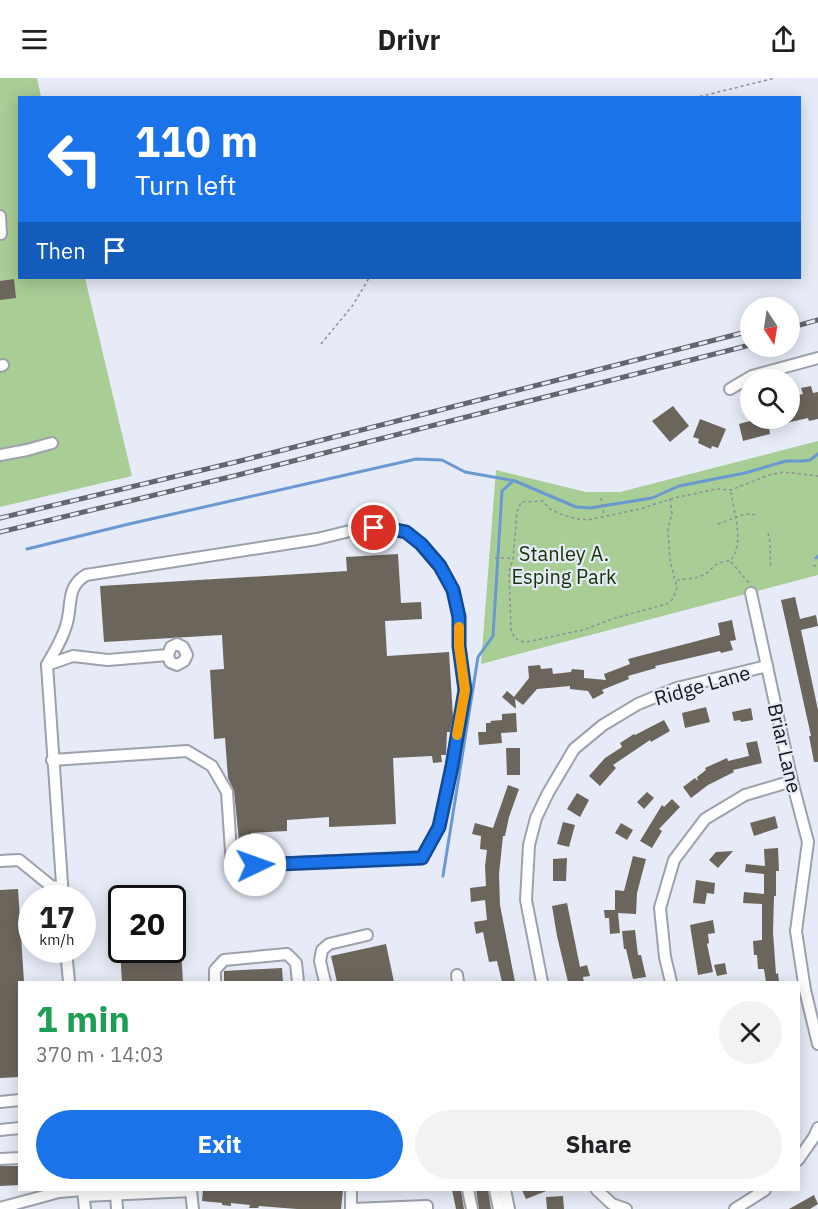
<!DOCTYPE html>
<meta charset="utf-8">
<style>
:root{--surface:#fff;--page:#f2f2f2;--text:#202124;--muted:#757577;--accent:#1a73e8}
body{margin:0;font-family:"IBM Plex Sans",sans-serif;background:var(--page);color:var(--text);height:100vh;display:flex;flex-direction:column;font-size:22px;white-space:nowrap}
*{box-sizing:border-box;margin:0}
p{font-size:20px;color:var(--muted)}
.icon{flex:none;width:33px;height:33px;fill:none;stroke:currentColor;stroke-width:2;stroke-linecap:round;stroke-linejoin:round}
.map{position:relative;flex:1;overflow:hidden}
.panel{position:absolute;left:18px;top:903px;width:782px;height:210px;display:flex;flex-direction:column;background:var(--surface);border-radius:0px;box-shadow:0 3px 15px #0003}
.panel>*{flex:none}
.hud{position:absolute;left:18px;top:18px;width:783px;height:183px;border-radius:0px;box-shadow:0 3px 15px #0003;background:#1a73e8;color:#fff;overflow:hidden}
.needle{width:39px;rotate:168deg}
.controls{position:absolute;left:740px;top:219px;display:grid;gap:12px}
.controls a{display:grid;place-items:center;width:60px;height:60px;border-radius:50%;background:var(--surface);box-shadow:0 3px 15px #0003;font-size:30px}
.speed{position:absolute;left:18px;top:807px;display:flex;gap:12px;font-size:30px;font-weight:700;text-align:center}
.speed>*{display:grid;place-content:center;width:78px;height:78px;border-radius:50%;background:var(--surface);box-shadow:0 3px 15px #0003;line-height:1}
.speed small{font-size:15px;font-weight:400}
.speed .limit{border:3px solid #111;border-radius:9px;background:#fff;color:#111}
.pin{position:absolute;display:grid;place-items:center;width:51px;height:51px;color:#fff;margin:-26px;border:3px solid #fff;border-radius:50%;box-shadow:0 2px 6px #0007}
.me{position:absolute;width:66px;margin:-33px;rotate:87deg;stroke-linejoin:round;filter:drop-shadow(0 0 4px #0008)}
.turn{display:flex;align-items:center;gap:21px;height:126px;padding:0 18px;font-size:27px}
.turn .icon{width:78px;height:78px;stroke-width:2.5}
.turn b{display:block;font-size:42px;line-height:51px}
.then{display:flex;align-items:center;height:57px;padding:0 18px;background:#0003;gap:12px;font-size:22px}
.round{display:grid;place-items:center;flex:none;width:63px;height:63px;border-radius:32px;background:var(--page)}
.headline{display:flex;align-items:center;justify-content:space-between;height:102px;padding:0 18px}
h1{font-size:36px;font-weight:700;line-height:45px;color:#1e9e55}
.action{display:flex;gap:12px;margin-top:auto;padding:12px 18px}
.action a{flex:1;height:69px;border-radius:36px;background:var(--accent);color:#fff;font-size:24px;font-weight:700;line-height:69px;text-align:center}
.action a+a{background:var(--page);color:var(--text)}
header{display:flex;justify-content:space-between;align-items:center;height:78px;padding:0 18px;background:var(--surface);font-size:27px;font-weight:700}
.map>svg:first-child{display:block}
.green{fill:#a8cd95}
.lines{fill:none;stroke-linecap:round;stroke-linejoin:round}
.stream{stroke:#6998d2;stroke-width:3}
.building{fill:#6c655c}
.minor-casing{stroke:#9ca1ac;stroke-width:14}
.path{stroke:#8c8f98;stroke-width:1.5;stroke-dasharray:3 3;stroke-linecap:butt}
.minor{stroke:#fff;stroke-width:10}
.rail-casing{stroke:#63666c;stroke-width:5}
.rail{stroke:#e6ebf7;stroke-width:3;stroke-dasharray:9;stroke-linecap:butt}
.route-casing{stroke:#114b97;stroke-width:15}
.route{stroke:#1a73e8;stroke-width:10}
.slow{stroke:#f59e0b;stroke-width:10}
.labels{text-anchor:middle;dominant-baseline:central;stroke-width:4.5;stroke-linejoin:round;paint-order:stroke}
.park-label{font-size:20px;fill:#163103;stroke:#e6ebf7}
.street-label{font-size:20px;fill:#15171a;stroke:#e6ebf7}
</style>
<header><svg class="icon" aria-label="menu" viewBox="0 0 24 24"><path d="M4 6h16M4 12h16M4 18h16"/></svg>Drivr<svg class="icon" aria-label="share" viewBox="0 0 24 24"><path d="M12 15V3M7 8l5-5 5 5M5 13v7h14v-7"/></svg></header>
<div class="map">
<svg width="818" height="1131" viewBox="0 0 818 1131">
<rect width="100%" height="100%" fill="#e6ebf7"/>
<g class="green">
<polygon points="0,0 37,0 41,19 20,20 20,200 85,200 132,398 0,429"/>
<polygon points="818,363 818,497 481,586 496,392 586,414 620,414"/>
</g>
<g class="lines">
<g class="stream">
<polyline points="27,471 129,446 416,381 442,382 465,394 515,403 576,429 590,430 652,420 679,408 745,395 786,383 803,383 810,382 818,376"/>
<polyline points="816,480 818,478"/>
<polyline points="443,798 478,579 493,558 502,413 513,403"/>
</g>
</g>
<g class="building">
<polygon points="14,201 16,220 0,222 0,203"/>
<polygon points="811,308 813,315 818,314 818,341 809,343 808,340 769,349 770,356 743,363 739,346 761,340 789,340 789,319 803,316 801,310"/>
<polygon points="673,328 689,348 670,364 652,343"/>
<polygon points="700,341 726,351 718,370 712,368 711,371 698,365 699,361 693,359"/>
<polygon points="398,476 401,525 421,524 422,541 385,543 387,578 449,574 453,639 450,654 447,654 446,677 441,677 442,684 433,685 432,678 393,680 396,746 329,749 329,739 287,742 287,753 251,755 252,772 240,773 234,713 228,700 225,660 214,661 210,592 224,591 222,557 104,564 100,508 347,493 346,479"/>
<polygon points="795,519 800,541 816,537 818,548 801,552 818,632 818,684 814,684 809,658 811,658 781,522"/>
<polygon points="732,542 736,562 730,563 733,572 721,575 720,573 655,588 656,590 628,598 629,601 602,612 604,615 593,621 588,613 570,611 570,608 537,611 523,627 515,621 516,631 502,619 507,613 514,619 529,600 528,588 540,587 541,591 552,590 553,596 571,594 572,591 584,592 584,600 606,602 604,596 630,586 628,581 720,557 718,545"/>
<polygon points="706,629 710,644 685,650 682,635"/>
<polygon points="751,630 753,642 741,644 740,642 734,643 732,634"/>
<polygon points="516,635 517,654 501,655 502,665 479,667 478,654 486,654 486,645 491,645 490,643 502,642 502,636"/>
<polygon points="664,642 670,653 651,664 650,662 613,687 616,690 600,708 589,698 605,680 622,669 620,665 634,656 635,657"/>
<polygon points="757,663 762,685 733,692 734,694 708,707 691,720 683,709 695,700 698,703 697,699 706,692 705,690 727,680 728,683 749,678 746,665"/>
<polygon points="506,670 520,670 520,697 507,697"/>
<polygon points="508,707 519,711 509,739 505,758 503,758 499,796 500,827 515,904 502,904 497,883 489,884 483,854 476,856 474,844 487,842 485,822 471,824 470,810 486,808 485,788 487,772 480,771 481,758 472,756 475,745 493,750"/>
<polygon points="647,714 654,720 644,731 637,724"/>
<polygon points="577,715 589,722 580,739 567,731"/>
<polygon points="672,721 680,729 659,751 662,753 652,770 640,763 662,727 664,729"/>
<polygon points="775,738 778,750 754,758 750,745"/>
<polygon points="563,744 575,747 569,769 557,766"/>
<polygon points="621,745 633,752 627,762 615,755"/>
<polygon points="778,770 779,793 776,793 776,818 774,818 773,854 776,896 778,895 779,904 766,904 764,891 758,891 757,877 754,877 753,863 762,862 762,826 743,825 744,814 764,816 764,796 745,794 746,786 765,788 764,771"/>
<polygon points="733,773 718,790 709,782 716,774"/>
<polygon points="633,778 646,781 637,815 636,836 618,835 620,855 610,856 609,840 605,840 604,832 615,832 615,812 624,813"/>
<polygon points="567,780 566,803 553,803 553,781"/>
<polygon points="696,802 715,805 714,816 707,815 705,826 693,825"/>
<polygon points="18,811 24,904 20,904 20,999 0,1000 0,812"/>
<polygon points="567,825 580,889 587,887 590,898 583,899 584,904 568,904 557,858 552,828"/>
<polygon points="713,842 715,855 708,856 709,865 707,866 713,894 698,897 690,847"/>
<polygon points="635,852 638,877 641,877 646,899 633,901 626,871 624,871 622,853"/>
<polygon points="172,856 180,856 183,904 122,904 120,872 172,872"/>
<polygon points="386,866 394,904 337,904 331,878"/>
<polygon points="725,885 727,896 717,898 714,887"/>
<polygon points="282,890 283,904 224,904 224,893"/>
<polygon points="0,1088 20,1088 20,1107 0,1108"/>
<polygon points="203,1112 343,1112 341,1131 297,1131 259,1128 258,1130 249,1130 250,1127 231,1125 231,1128 222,1127 222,1125 202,1123"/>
<polygon points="452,1112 461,1112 464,1131 456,1131"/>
<polygon points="476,1112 488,1112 491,1131 479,1131"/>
<polygon points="522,1112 549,1112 526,1121"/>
<polygon points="814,1117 818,1126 810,1131 789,1131"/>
<polygon points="563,1118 564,1131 547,1131 546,1119"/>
</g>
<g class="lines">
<defs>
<g id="minor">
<polyline points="0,138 1,156"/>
<polyline points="0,288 3,287"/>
<polyline points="730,311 752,298 818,280"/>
<polyline points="0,377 27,372 52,365"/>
<polyline points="751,515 792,703 808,764 796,853 805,912 818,966"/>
<path d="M 47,587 C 54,574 62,562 66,548 C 73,527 65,510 86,497 L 317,461 L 362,450 L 386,450 L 406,454 L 421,466 L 439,488 L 453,512 L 459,539 L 459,568 L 465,612 L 452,688 L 439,749 L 422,779 L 232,788 L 227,714 L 212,688 L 187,673 L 52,682"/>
<polyline points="47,587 63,820"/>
<polyline points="47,587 73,578 108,582 168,577 170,584 177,587 184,583 187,577 183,569 177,566 171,569 168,577"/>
<polyline points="0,783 19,782 51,808 62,810"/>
<polyline points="66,872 69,904"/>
<polyline points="457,897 458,904"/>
<polyline points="215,904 215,892 224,882 287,876 296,885 298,904"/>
<polyline points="325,904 320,883 322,872 329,866 367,857"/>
<polyline points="542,904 526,822 529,767 536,740 548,715 574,671 603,647 638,626 677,610 767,588"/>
<polyline points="671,904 665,879 660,830 674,782 705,741 745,717 792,703"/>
<polyline points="0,1024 20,1022"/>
<polyline points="0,1052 20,1050"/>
<polyline points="0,1081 20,1080"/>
<polyline points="798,1082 814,1059 818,1050"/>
<polyline points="83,1112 85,1131"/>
<polyline points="468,1112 472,1131"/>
<polyline points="495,1112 499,1131"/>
<polyline points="505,1112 509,1131"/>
<polyline points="597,1112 612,1126 626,1131"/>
<polyline points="351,1115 351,1131"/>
<polyline points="116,1116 117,1131"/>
<polyline points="84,1118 191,1113 193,1131"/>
<polyline points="0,1130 59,1114 83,1112"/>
<polyline points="351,1131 427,1128 427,1131"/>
<polyline points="735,1131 765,1112"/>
</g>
</defs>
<use href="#minor" class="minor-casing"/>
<g class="path">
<polyline points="694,20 775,0"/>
<polyline points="321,266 353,227 369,200"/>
<polyline points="601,420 604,437"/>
<path d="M 670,421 L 672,435 L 668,451 L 670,482 L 677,510 L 672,522 L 667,526 L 615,540 L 583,552 L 526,564 C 516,563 514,560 511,551 L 509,494 L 513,481 L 517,434 L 521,424 L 543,423 L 550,431 L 560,436 L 577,441 L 588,442 L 640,431 L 674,420 L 716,411 L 731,412 L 769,397 L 783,394 L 818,398"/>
<polyline points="718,446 745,436 758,437"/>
<path d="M 768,455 C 772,468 769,478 771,490"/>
<polyline points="495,480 512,480"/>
<polyline points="731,484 749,505"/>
<polyline points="813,488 818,487"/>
<path d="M 677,502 C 684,501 694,501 701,498 C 714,493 711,484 730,483 C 745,466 734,435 731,414"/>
</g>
<use href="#minor" class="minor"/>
<defs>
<g id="rail">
<polyline points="789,250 818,242"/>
<polyline points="0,440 236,384 750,253"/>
<polyline points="0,454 238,397 750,267"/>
</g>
</defs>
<use href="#rail" class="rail-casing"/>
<use href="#rail" class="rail"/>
</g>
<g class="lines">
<defs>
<polyline id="route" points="255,787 422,780 439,749 452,688 465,612 459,568 459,539 453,512 440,488 421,466 406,454 386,450 374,450"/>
</defs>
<use href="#route" class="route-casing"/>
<use href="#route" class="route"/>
<polyline class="slow" points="457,657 465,612 459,568 459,549"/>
</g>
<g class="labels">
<g class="park-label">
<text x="564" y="475">Stanley A.<tspan x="564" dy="23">Esping Park</tspan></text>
</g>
<g class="street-label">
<text transform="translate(702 607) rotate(-16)">Ridge Lane</text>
<text transform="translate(785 670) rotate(77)">Briar Lane</text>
</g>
</g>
</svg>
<div class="controls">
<a><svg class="needle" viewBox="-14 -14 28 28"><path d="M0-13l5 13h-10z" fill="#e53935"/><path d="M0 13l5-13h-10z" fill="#757577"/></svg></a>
<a><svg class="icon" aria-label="search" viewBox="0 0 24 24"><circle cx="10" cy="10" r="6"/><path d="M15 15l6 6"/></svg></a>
</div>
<div class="speed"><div>17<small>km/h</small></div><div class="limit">20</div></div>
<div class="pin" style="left:374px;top:450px;background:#d93025"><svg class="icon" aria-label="arrive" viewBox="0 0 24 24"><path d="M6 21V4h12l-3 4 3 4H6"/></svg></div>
<svg class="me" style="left:255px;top:787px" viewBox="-20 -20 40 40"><circle r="19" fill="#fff"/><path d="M0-13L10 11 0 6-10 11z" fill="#1a73e8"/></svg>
<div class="hud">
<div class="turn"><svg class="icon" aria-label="left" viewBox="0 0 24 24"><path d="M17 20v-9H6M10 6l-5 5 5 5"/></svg><div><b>110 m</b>Turn left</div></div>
<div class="then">Then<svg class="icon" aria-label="arrive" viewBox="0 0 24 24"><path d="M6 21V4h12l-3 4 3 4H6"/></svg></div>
</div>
<section class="panel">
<div class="headline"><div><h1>1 min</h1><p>370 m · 14:03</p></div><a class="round"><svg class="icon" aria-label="close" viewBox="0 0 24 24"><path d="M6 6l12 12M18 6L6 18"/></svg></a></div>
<div class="action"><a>Exit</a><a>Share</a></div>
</section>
</div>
